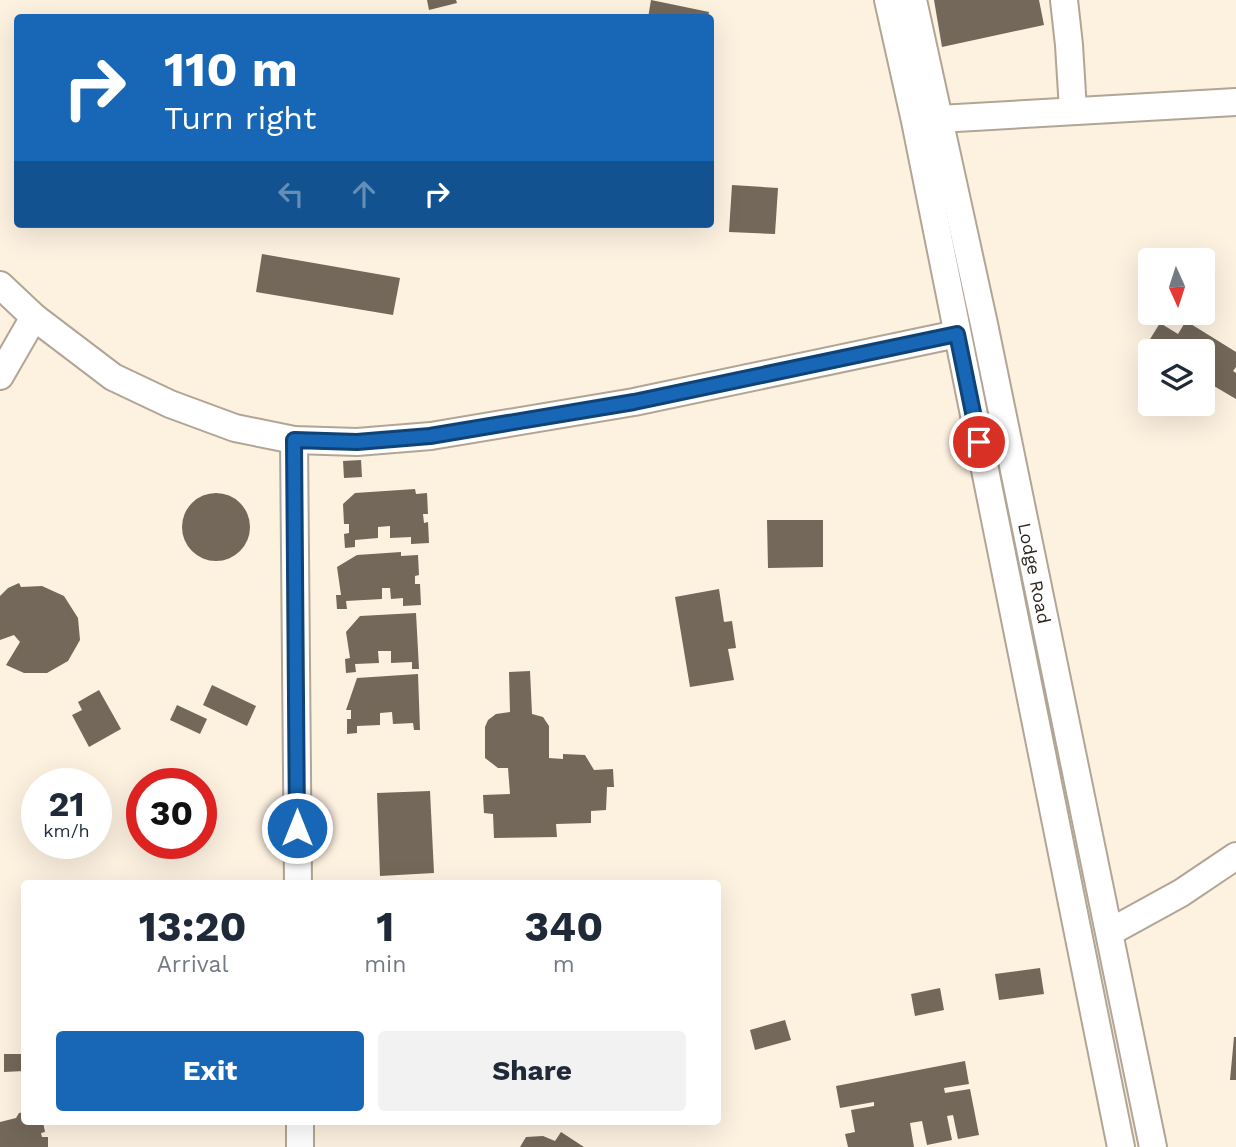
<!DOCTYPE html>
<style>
:root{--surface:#fff;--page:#f2f2f3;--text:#1f2937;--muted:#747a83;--accent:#1767b6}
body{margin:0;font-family:"Work Sans",sans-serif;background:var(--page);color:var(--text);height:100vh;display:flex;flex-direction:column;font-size:26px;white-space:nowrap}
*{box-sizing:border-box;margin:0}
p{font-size:23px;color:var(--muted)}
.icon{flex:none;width:38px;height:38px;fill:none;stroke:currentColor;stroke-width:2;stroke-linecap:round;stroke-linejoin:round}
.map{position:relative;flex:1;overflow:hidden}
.panel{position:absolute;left:21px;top:880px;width:700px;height:245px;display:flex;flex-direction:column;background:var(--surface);border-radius:7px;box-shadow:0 7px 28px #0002}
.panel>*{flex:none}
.guide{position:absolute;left:14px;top:14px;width:700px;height:214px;border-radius:7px;box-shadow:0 7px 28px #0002;background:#1767b6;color:#fff;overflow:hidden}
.needle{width:46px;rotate:177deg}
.fabs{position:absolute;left:1138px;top:248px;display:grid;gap:14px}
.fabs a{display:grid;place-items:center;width:77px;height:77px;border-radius:7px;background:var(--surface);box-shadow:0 7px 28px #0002;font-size:35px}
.speed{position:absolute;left:21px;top:768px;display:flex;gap:14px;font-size:35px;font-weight:700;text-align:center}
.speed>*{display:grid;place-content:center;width:91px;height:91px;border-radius:50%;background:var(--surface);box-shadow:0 7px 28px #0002;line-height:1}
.speed small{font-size:18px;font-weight:400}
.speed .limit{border:10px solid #d22;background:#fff;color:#111}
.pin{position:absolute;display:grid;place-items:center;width:60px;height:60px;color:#fff;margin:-30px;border:4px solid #fff;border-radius:50%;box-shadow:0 2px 7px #0007}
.me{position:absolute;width:77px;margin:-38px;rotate:0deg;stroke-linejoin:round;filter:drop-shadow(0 0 5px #0008)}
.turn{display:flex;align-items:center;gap:24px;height:147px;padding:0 35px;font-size:32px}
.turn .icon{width:91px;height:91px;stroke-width:2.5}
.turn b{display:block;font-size:49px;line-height:60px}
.lanes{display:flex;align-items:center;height:66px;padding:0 35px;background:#0003;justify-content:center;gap:35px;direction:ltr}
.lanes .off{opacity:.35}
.eta{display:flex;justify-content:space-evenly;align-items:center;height:119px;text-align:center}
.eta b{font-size:42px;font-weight:700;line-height:49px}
.primary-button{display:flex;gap:14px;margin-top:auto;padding:14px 35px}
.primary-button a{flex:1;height:80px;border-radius:7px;background:var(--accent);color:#fff;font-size:28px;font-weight:700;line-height:80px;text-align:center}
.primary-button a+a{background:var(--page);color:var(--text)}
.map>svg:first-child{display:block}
.building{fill:#73685a}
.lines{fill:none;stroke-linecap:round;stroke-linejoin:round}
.minor-casing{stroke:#b1a596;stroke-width:30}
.minor{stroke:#fff;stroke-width:26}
.route-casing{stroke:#0f4376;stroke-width:18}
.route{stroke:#1767b6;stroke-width:12}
.labels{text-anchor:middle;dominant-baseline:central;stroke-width:7;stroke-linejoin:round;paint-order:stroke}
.street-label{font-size:18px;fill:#2c2721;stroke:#fff}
</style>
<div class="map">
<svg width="1236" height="1147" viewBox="0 0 1236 1147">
<rect width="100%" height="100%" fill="#fdf1e0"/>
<g class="building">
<polygon points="427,0 456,0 457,3 429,10"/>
<polygon points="651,0 709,12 708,18 648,18"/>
<polygon points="934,0 1039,0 1044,25 942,47"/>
<polygon points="732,185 778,188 775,234 729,232"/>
<polygon points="262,254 400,278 393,315 256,292"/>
<polygon points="1186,321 1236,352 1236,367 1233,371 1236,373 1236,399 1202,379 1202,352 1159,352 1147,344 1160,323 1178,334"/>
<polygon points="361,460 362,477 344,478 343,461"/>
<polygon points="415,489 416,494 427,493 428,514 423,514 424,523 428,522 429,543 411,544 411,537 390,538 390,526 378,527 378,538 355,540 355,547 345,548 344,534 349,533 349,524 344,524 343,504 355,493"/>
<circle cx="216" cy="527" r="34"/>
<polygon points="767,520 823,520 823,567 768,568"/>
<polygon points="401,552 401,556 418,555 419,575 415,576 415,584 420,584 421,605 403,606 403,598 391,599 390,588 382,588 382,599 346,601 347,609 337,609 336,595 341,595 337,567 357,555"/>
<polygon points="19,583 21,587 42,586 64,596 78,618 80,640 68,661 47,673 24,673 6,665 20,642 14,635 0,640 0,596 8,588"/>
<polygon points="719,589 724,622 732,621 736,648 728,649 734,680 690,687 675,597"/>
<polygon points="416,613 419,669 412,669 412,662 391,663 391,651 378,651 379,663 355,664 356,672 346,673 345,659 350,658 346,632 360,616"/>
<polygon points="530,671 532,714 543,717 549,726 549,758 563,759 563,754 585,755 594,770 613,769 614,787 607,787 606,810 591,811 591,823 556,824 557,837 494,838 493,814 484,813 483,795 510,794 508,768 498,768 485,758 485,727 488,720 496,714 510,712 509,672"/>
<polygon points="418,674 420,730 414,730 413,723 393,724 392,712 380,713 380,725 357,726 357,733 347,734 347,719 351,719 351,710 346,710 357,678"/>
<polygon points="212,685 256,706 247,726 203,705"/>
<polygon points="99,690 121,729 89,747 72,715 82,710 78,702"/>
<polygon points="177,705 207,719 200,734 170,720"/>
<polygon points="430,791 434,873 380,876 377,793"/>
<polygon points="1040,968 1044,994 999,1000 995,974"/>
<polygon points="940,988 944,1010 915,1016 911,994"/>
<polygon points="785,1020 791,1040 755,1050 750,1030"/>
<polygon points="1234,1037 1236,1037 1236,1080 1230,1080"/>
<polygon points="4,1054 24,1054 24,1071 4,1072"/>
<polygon points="965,1061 969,1084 944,1088 945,1093 970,1089 979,1135 958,1139 953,1115 947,1116 952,1140 927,1145 922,1121 910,1123 914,1147 848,1147 845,1134 855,1132 851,1110 874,1106 874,1102 840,1108 836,1086"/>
<polygon points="24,1112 24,1122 43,1122 45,1132 41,1133 42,1137 48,1137 48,1147 0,1147 0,1122 16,1118 19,1113"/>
<polygon points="561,1132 584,1147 520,1147 526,1137 543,1136 555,1141"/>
</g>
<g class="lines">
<defs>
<g id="minor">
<polyline points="888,0 915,121 1121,1147"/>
<path id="s1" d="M 913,0 L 984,324 L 1153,1147"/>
<polyline points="1064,0 1069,45 1073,110"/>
<polyline points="939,119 1236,102"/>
<polyline points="0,285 34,317 113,377 170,404 235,428 294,440 357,442 431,436 634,402 957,334"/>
<polyline points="0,376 34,317"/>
<polyline points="294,440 298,884"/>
<polyline points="1110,932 1181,893 1236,856"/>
<polyline points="300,1122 300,1147"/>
</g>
</defs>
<use href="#minor" class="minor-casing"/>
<use href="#minor" class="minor"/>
</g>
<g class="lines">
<defs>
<polyline id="route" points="297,828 294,440 357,442 430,436 634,402 957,334 979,442"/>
</defs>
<use href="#route" class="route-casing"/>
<use href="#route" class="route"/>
</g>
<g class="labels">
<g class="street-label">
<text stroke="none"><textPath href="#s1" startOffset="586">Lodge Road</textPath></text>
</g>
</g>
</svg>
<div class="fabs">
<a><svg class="needle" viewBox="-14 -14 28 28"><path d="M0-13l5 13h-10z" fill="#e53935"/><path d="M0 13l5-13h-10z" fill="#747a83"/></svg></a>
<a><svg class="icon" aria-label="layers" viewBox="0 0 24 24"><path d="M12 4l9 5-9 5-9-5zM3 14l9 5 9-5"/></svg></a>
</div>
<div class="speed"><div>21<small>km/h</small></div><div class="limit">30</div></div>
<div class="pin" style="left:979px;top:442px;background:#d93025"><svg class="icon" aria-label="arrive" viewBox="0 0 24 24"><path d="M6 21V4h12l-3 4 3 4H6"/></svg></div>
<svg class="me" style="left:297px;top:828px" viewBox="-20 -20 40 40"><circle r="17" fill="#1767b6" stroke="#fff" stroke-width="3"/><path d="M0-11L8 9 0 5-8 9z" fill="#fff"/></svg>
<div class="guide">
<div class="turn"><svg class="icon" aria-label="right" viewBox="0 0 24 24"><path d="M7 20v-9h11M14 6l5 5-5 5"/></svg><div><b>110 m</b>Turn right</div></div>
<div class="lanes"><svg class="icon off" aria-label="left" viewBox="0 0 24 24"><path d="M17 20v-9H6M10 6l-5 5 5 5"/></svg><svg class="icon off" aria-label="ahead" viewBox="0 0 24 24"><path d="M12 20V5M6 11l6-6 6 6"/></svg><svg class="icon" aria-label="right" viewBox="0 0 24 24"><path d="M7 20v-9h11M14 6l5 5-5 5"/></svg></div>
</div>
<section class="panel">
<div class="eta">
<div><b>13:20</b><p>Arrival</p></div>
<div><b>1</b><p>min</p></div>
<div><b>340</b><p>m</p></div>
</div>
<div class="primary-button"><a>Exit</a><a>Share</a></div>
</section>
</div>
